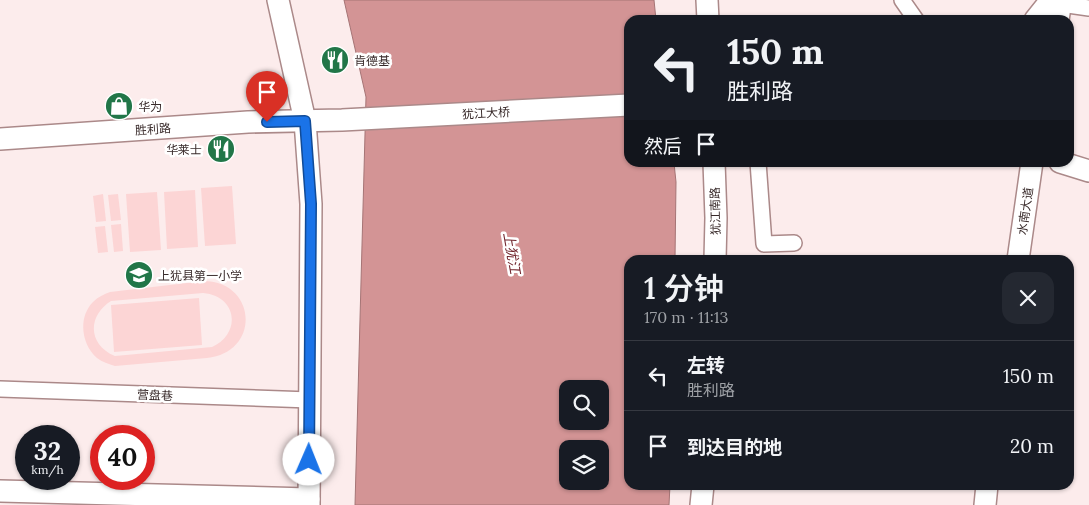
<!DOCTYPE html>
<html lang="zh">
<meta charset="utf-8">
<style>
:root{--surface:#171b24;--page:#242831;--text:#f1f3f6;--muted:#9ea1a6;--line:#363941}
body{margin:0;font-family:Lora,"Noto Sans SC",serif;background:var(--page);color:var(--text);height:100vh;display:flex;flex-direction:column;font-size:19px;white-space:nowrap}
*{box-sizing:border-box;margin:0}
p{font-size:16px;color:var(--muted)}
.icon{flex:none;width:28px;height:28px;fill:none;stroke:currentColor;stroke-width:2;stroke-linecap:round;stroke-linejoin:round}
.map{position:relative;flex:1;overflow:hidden}
.side{position:absolute;left:624px;top:255px;width:450px;height:235px;display:flex;flex-direction:column;background:var(--surface);border-radius:15px;box-shadow:0 1px 4px #0004}
.side>*{flex:none}
.banner{position:absolute;left:624px;top:15px;width:450px;height:152px;border-radius:15px;box-shadow:0 1px 4px #0004;background:#171b24;color:var(--text);overflow:hidden}
.buttons{position:absolute;left:559px;top:380px;display:grid;gap:10px}
.buttons a{display:grid;place-items:center;width:50px;height:50px;border-radius:10px;background:var(--surface);box-shadow:0 1px 4px #0004;font-size:25px}
.speed{position:absolute;left:15px;top:425px;display:flex;gap:10px;font-size:25px;font-weight:700;text-align:center}
.speed>*{display:grid;place-content:center;width:65px;height:65px;border-radius:50%;background:var(--surface);box-shadow:0 1px 4px #0004;line-height:1}
.speed small{font-size:12px;font-weight:400}
.speed .limit{border:8px solid #d22;background:#fff;color:#111}
.pin{position:absolute;display:grid;place-items:center;width:42px;height:42px;color:#fff;margin:-51px -21px;border-radius:50% 50% 50% 0;rotate:-45deg;box-shadow:0 0 5px #0007}
.pin .icon{rotate:45deg}
.me{position:absolute;width:55px;margin:-28px;rotate:1deg;stroke-linejoin:round;filter:drop-shadow(0 0 4px #0008)}
.turn{display:flex;align-items:center;gap:18px;height:105px;padding:0 20px;font-size:22px}
.turn .icon{width:65px;height:65px;stroke-width:2.5}
.turn b{display:block;font-size:35px;line-height:42px}
.then{display:flex;align-items:center;height:48px;padding:0 20px;background:#0003;gap:10px;font-size:19px}
.round{display:grid;place-items:center;flex:none;width:52px;height:52px;border-radius:15px;background:var(--page)}
.summary{display:flex;align-items:center;justify-content:space-between;height:85px;padding:0 20px}
h1{font-size:30px;font-weight:600;line-height:38px}
ul{padding:0;list-style:none}
li{display:flex;align-items:center;gap:15px;height:70px;padding:0 20px;border-top:1px solid var(--line)}
li div{flex:1}
li b{display:block;font-size:19px}
li em{font-style:normal}
.map>svg:first-child{display:block}
.green{fill:#fcd5d5;fill-rule:evenodd}
.water{fill:#d39495;stroke:#a57475;fill-rule:evenodd}
.lines{fill:none;stroke-linecap:round;stroke-linejoin:round}
.street-casing{stroke:#ab8989;stroke-width:18}
.secondary-casing{stroke:#ab8989;stroke-width:24}
.street{stroke:#fff;stroke-width:15}
.secondary{stroke:#fff;stroke-width:21}
.route-casing{stroke:#114b97;stroke-width:12}
.route{stroke:#1a73e8;stroke-width:9}
.labels{text-anchor:middle;dominant-baseline:central;stroke-width:5;stroke-linejoin:round;paint-order:stroke}
.poi-label{font-size:12px;fill:#392b2b;stroke:#fff;text-anchor:start}
.street-label{font-size:12px;fill:#392b2b;stroke:#fff}
.water-label{font-size:14px;font-style:italic;fill:#70242c;stroke:#fff}
</style>
<div class="map">
<svg width="1089" height="505" viewBox="0 0 1089 505">
<rect width="100%" height="100%" fill="#fcecec"/>
<g class="green">
<polygon points="232,186 236,244 205,246 201,188"/>
<polygon points="195,190 198,247 167,249 164,192"/>
<polygon points="157,192 161,250 130,252 126,194"/>
<polygon points="103,194 106,221 96,222 93,196"/>
<polygon points="118,194 121,220 111,221 108,195"/>
<polygon points="121,224 123,251 114,252 111,225"/>
<polygon points="105,226 108,252 98,253 95,227"/>
<path d="M 204,281 C 257,282 261,352 207,358 L 115,366 C 109,364 102,362 97,358 C 81,344 78,317 93,302 C 98,297 104,294 110,292 ZM 203,293 C 237,296 242,333 212,347 L 115,356 C 88,345 87,316 111,301 Z"/>
<polygon points="199,298 202,345 114,352 111,305"/>
</g>
<path class="water" d="M 344,0 L 654,0 L 656,20 L 629,20 L 629,162 L 674,163 L 676,182 L 675,260 L 629,260 L 629,485 L 670,485 L 669,505 L 355,505 L 366,97 ZM 568,389 L 600,389 L 600,421 L 568,421 ZM 568,449 L 600,449 L 600,481 L 568,481 Z"/>
<g class="lines">
<defs>
<g id="street">
<polyline points="902,0 916,20"/>
<polyline points="1061,4 1089,8"/>
<polyline points="758,162 764,244 794,243"/>
<polyline points="0,389 310,400"/>
</g>
<g id="secondary">
<polyline points="278,0 305,121 311,204 309,505"/>
<polyline points="707,0 708,20"/>
<polyline points="1035,20 1051,0"/>
<polyline points="1058,20 1061,0"/>
<polyline points="0,139 248,122 342,120 629,105"/>
<polyline points="714,162 716,218 715,260"/>
<polyline points="1060,162 1089,171"/>
<polyline points="1018,260 1032,162"/>
<polyline points="0,491 309,499"/>
<polyline points="701,505 703,485"/>
<polyline points="985,505 987,485"/>
</g>
</defs>
<use href="#street" class="street-casing"/>
<use href="#secondary" class="secondary-casing"/>
<use href="#street" class="street"/>
<use href="#secondary" class="secondary"/>
</g>
<g class="lines">
<defs>
<polyline id="route" points="267,122 305,121 311,204 309,460"/>
</defs>
<use href="#route" class="route-casing"/>
<use href="#route" class="route"/>
</g>
<defs>
<symbol id="restaurant-disc" viewBox="-11 -11 22 22"><circle r="9.5" fill="#217648" stroke="#fff"/><path d="M-5-6h1v4h1v-4h1v4h1v-4h1v5L-1.5 .5V6h-2V.5L-5-1ZM5-6V6H3V1.5H1.5Q1.5-4 5-6Z" fill="#fff"/></symbol>
<symbol id="shop-disc" viewBox="-11 -11 22 22"><circle r="9.5" fill="#217648" stroke="#fff"/><path d="M-5-2.5h2.3a2.7 3.5 0 0 1 5.4 0H5L5.5 6h-11ZM-1.5-2.5h3a1.5 2.3 0 0 0-3 0Z" fill="#fff"/></symbol>
<symbol id="school-disc" viewBox="-11 -11 22 22"><circle r="9.5" fill="#217648" stroke="#fff"/><path d="M0-5L7-2L0 1L-7-2ZM-4 1L0 2.5L4 1V4Q0 6-4 4Z" fill="#fff"/></symbol>
</defs>
<g fill-rule="evenodd">
<use href="#restaurant-disc" x="319" y="44" width="32" height="32"/>
<use href="#shop-disc" x="103" y="90" width="32" height="32"/>
<use href="#restaurant-disc" x="205" y="133" width="32" height="32"/>
<use href="#school-disc" x="123" y="259" width="32" height="32"/>
</g>
<g class="labels">
<g class="poi-label">
<text x="354" y="60">肯德基</text>
<text x="138" y="106">华为</text>
<text x="202" y="149" text-anchor="end">华莱士</text>
<text x="158" y="275">上犹县第一小学</text>
</g>
<g class="street-label">
<text transform="translate(486 113) rotate(-3)">犹江大桥</text>
<text transform="translate(153 129) rotate(-4)">胜利路</text>
<text transform="translate(715 211) rotate(-91)">犹江南路</text>
<text transform="translate(1025 211) rotate(-82)">水南大道</text>
<text transform="translate(155 395) rotate(2)">营盘巷</text>
</g>
<g class="water-label">
<text transform="translate(512 253) rotate(80)">上犹江</text>
</g>
</g>
</svg>
<div class="buttons">
<a><svg class="icon" aria-label="search" viewBox="0 0 24 24"><circle cx="10" cy="10" r="6"/><path d="M15 15l6 6"/></svg></a>
<a><svg class="icon" aria-label="layers" viewBox="0 0 24 24"><path d="M12 4l9 5-9 5-9-5zM3 14l9 5 9-5"/></svg></a>
</div>
<div class="speed"><div>32<small>km/h</small></div><div class="limit">40</div></div>
<div class="pin" style="left:267px;top:122px;background:#d93025"><svg class="icon" aria-label="arrive" viewBox="0 0 24 24"><path d="M6 21V4h12l-3 4 3 4H6"/></svg></div>
<svg class="me" style="left:309px;top:460px" viewBox="-20 -20 40 40"><circle r="19" fill="#fff"/><path d="M0-13L10 11 0 6-10 11z" fill="#1a73e8"/></svg>
<div class="banner">
<div class="turn"><svg class="icon" aria-label="left" viewBox="0 0 24 24"><path d="M17 20v-9H6M10 6l-5 5 5 5"/></svg><div><b>150 m</b>胜利路</div></div>
<div class="then">然后<svg class="icon" aria-label="arrive" viewBox="0 0 24 24"><path d="M6 21V4h12l-3 4 3 4H6"/></svg></div>
</div>
<section class="side">
<div class="summary"><div><h1>1 分钟</h1><p>170 m · 11:13</p></div><a class="round"><svg class="icon" aria-label="close" viewBox="0 0 24 24"><path d="M6 6l12 12M18 6L6 18"/></svg></a></div>
<ul>
<li><svg class="icon" aria-label="left" viewBox="0 0 24 24"><path d="M17 20v-9H6M10 6l-5 5 5 5"/></svg><div><b>左转</b><p>胜利路</p></div><em>150 m</em></li>
<li><svg class="icon" aria-label="arrive" viewBox="0 0 24 24"><path d="M6 21V4h12l-3 4 3 4H6"/></svg><div><b>到达目的地</b></div><em>20 m</em></li>
</ul>
</section>
</div>
